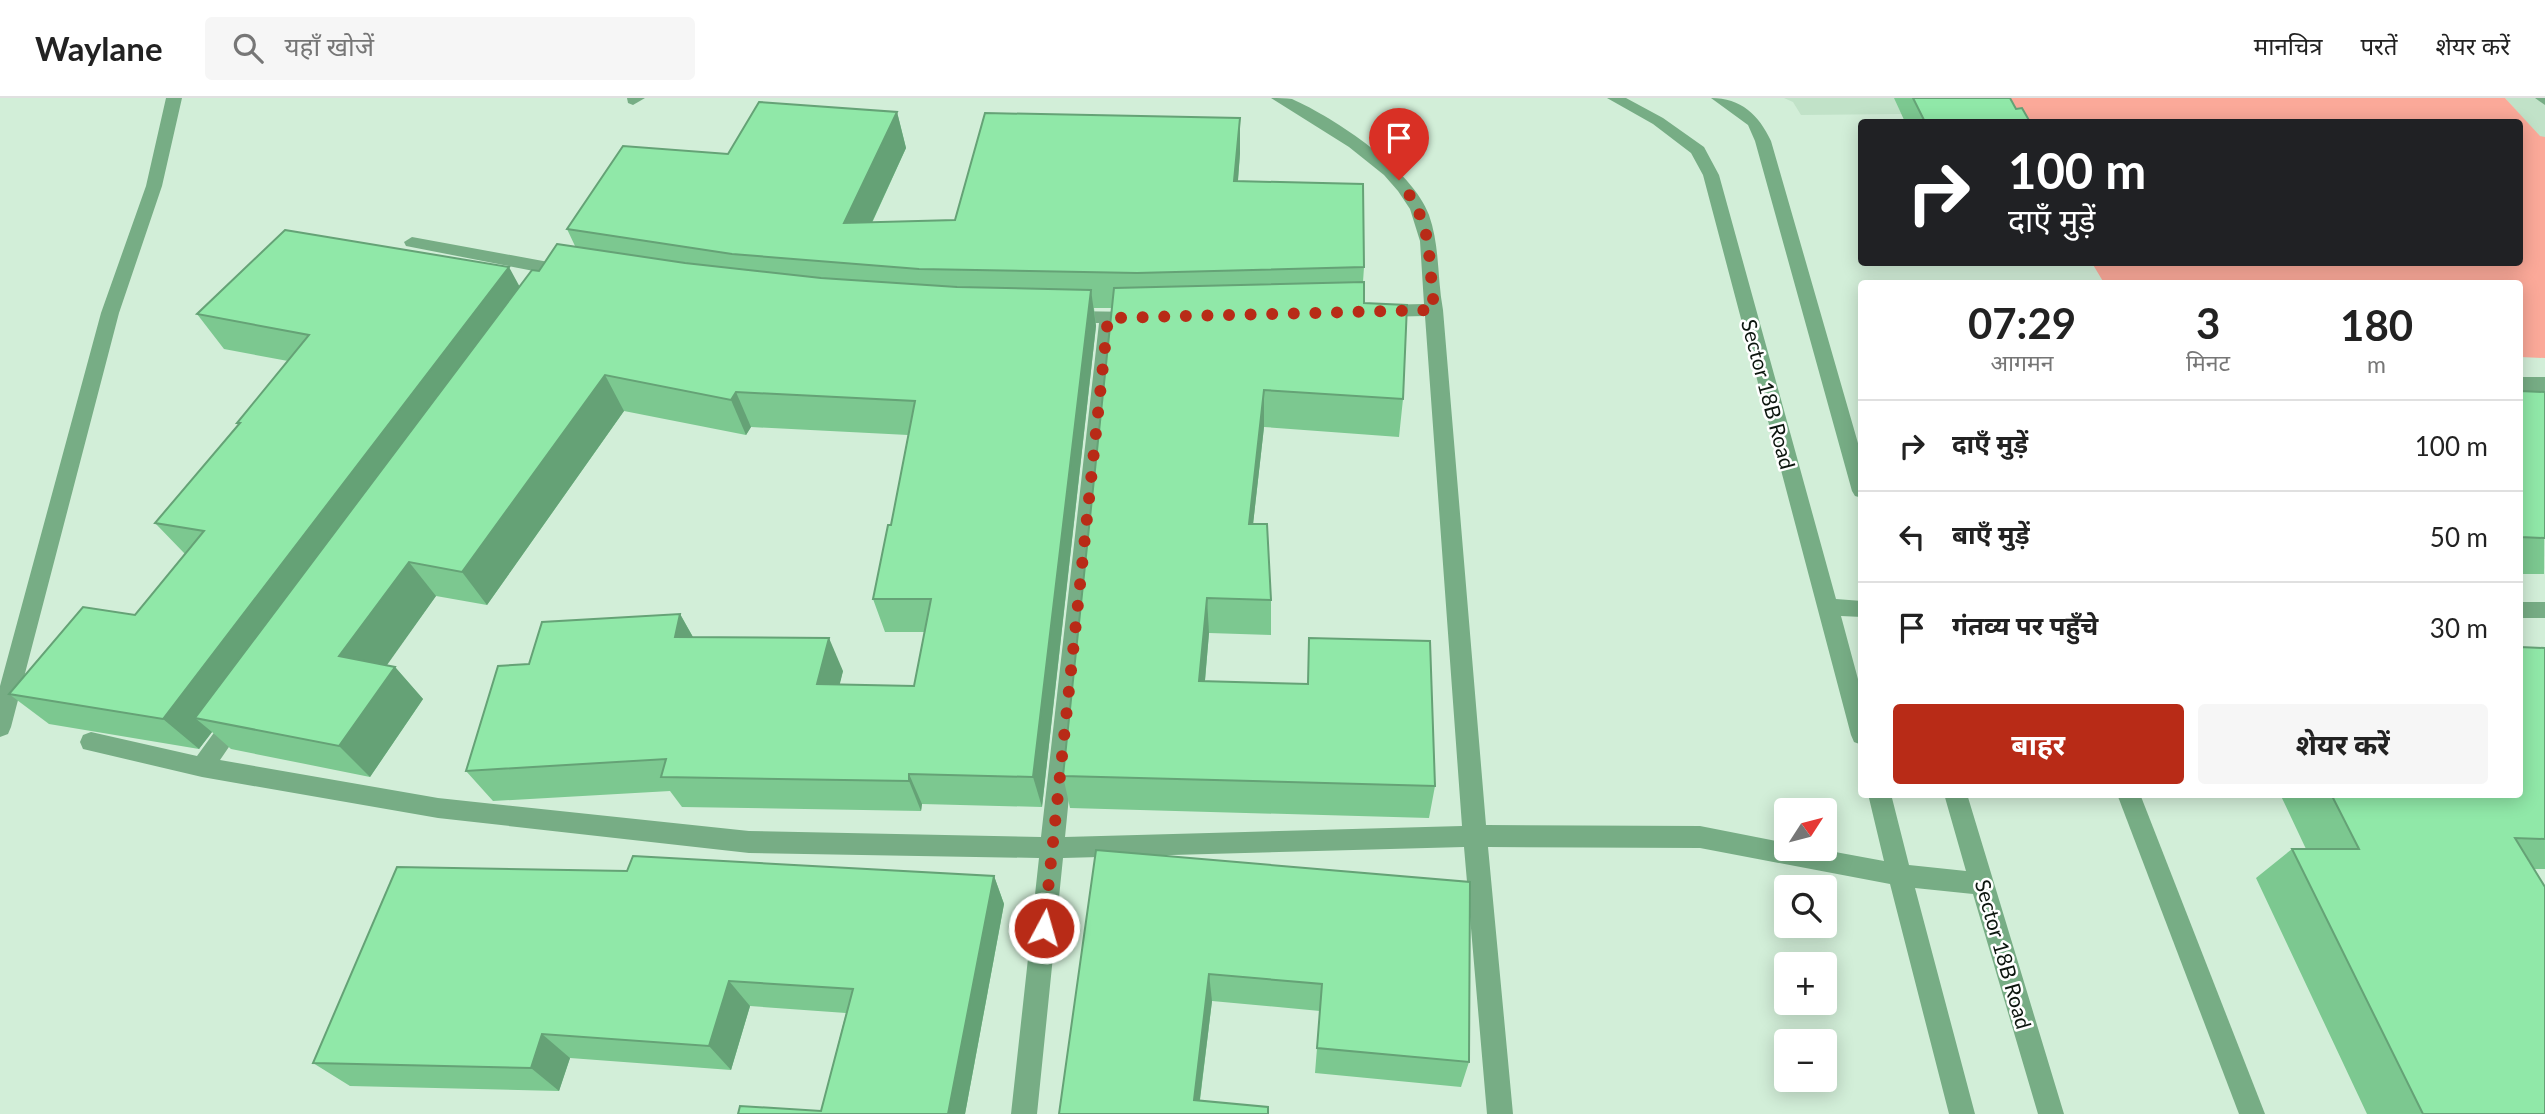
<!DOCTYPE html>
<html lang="hi">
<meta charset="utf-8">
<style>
:root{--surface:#fff;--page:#f6f6f6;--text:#222;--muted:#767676;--line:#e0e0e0;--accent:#b82b17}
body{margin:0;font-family:Lato,"Noto Sans Devanagari",sans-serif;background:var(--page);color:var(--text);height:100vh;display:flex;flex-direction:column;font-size:26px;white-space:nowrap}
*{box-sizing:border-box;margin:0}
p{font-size:23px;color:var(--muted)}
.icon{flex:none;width:38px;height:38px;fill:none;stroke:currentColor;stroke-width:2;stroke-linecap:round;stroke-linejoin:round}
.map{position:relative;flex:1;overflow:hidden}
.panel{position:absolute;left:1858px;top:182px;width:665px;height:518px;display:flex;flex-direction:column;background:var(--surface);border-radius:7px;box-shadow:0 4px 18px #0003}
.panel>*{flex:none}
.banner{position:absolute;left:1858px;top:21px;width:665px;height:147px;border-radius:7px;box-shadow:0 4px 18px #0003;background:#202124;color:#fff;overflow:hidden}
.needle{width:46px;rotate:54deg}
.buttons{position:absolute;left:1774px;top:700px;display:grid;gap:14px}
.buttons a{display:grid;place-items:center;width:63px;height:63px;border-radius:7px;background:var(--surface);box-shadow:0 4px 18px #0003;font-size:35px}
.pin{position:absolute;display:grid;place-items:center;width:60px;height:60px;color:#fff;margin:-72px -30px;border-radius:50% 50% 50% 0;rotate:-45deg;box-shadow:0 0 7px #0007}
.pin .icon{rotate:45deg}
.me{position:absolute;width:77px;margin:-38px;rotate:6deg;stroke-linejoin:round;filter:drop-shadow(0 0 5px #0008)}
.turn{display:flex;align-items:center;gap:24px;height:147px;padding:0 35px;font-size:32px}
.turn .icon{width:91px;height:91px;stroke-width:2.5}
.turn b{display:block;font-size:49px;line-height:60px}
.eta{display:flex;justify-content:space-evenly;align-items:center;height:119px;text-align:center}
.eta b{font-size:42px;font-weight:700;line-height:49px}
.cta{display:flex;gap:14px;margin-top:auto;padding:14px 35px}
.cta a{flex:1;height:80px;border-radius:7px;background:var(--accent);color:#fff;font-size:28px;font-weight:700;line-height:80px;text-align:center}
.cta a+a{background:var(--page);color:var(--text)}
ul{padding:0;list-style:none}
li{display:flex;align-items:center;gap:21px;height:91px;padding:0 35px;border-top:2px solid var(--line)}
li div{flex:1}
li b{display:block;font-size:26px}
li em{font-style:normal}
header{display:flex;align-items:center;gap:42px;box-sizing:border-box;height:98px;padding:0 35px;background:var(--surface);border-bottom:2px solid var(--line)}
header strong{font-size:33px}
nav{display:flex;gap:38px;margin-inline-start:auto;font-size:24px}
.search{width:490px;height:63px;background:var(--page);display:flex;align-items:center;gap:18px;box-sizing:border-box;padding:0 24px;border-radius:7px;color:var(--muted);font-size:26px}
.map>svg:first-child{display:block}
.built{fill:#c1e2c8}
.green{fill:#fba999}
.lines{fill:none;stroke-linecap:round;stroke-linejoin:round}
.minor{fill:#77ad85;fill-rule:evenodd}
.wall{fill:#7cc890}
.shaded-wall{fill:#65a276}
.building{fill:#90e8a8;stroke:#65a276;stroke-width:2}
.route{stroke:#b82b17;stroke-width:12;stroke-dasharray:0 21.6}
.labels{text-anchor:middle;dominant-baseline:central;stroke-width:5;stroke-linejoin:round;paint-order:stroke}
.street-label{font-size:21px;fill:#0c150e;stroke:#fff}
</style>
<header>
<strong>Waylane</strong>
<div class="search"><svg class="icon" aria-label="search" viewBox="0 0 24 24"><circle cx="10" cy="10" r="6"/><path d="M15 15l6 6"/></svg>यहाँ खोजें</div>
<nav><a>मानचित्र</a><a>परतें</a><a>शेयर करें</a></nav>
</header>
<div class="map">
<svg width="2545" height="1016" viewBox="0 0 2545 1016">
<rect width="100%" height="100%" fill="#d2eed8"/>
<g class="built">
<polygon points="1784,0 1998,0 2006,15 1801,17 1793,4"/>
<polygon points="2505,0 2545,0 2545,39 2540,39"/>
</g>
<polygon class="green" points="1998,0 2505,0 2540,38 2545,39 2545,260 2520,259 2520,186 2104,185 2092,165 2520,164 2520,24 2012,24"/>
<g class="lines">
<g class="minor">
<polygon points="166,0 182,0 162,88 119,215 11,629 8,636 0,639 0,588 101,215 146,88"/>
<polygon points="627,0 645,0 633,7 628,5"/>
<path d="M 1271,0 C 1278,0 1286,0 1292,1 C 1335,20 1413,72 1429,117 C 1440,148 1437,180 1443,212 L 1486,727 L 1700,728 L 1787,745 L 1787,751 L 1819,751 L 1884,763 L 1868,696 L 1891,696 L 1909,767 L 1966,773 L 1944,696 L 1967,696 L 2064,1016 L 2038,1016 L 1973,796 L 1915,790 L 1975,1016 L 1949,1016 L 1890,786 L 1700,750 L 1488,749 L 1513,1016 L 1487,1016 L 1464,749 L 1063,760 L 1037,1016 L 1011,1016 L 1039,760 L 749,755 L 438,720 L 202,679 L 83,651 L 80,644 L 83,637 L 91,634 L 197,658 L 229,614 L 237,612 L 245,614 L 248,621 L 220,662 L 438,700 L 749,733 L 1041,739 L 1099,225 L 1068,225 L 1059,219 L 1068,213 L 1138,214 L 1147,220 L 1144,224 L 1116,226 L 1065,739 L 1462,728 L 1425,218 L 1380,219 L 1371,213 L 1380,207 L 1424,206 L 1420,143 L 1410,111 L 1398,93 L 1384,77 L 1349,49 Z"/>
<polygon points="1607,0 1626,0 1663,20 1704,49 1719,77 1836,501 1862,503 1862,519 1841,518 1862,596 1862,647 1854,644 1851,637 1703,77 1691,55 1653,26"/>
<path d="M 1711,0 C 1741,0 1759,17 1771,43 L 1862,359 L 1862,400 L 1855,398 L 1852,393 L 1755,43 L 1748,27 Z"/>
<polygon points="2535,0 2545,0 2545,7"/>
<polygon points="412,139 570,168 579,174 570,180 406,148 404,144"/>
<rect x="2520" y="279" width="25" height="14"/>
<rect x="2520" y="504" width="25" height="16"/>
<polygon points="2117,696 2140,696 2265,1016 2239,1016"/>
</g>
</g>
<g class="wall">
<polygon points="1894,0 2010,0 2016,11 2030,24 1905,24"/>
<polygon points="897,14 906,50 872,125 955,122 1240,20 1240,55 1238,83 1364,169 1363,184 1364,205 1403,301 1399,339 1264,329 1253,426 1271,502 1271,537 1209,535 1205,583 1435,688 1429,720 1070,710 1063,678 1112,210 1094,210 1096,228 1042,709 922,706 921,713 682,709 670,693 493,703 466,673 529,566 680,516 693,539 843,573 839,587 914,588 925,534 885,534 873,501 891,427 908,337 751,329 746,337 624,313 487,507 436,498 386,567 395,569 423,601 370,679 231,651 212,634 199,651 49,626 9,596 135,517 185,456 155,425 239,327 237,325 288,263 224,251 197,216 520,188 539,173 575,148 567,131 728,56"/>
<polygon points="2520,293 2545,294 2544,476 2520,476"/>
<polygon points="2545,550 2545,771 2534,771 2545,1016 2367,1016 2256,780 2292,751 2306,751 2281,698 2282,696 2520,696"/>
<polygon points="1096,752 1469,964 1461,989 1315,975 1320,913 1212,903 1200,1002 1059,1016"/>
<polygon points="627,773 994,778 1004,806 965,1016 738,1016 821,1013 846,915 750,908 731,972 570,960 559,993 350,988 313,965"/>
</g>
<g class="shaded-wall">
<polygon points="897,14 906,50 855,161 844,125"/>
<polygon points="1240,20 1240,55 1235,119 1234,83"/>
<polygon points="509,169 528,204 195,620 212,634 199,651 163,621"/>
<polygon points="1091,192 1096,228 1042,709 1033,679"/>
<polygon points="605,277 624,313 487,507 462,474"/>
<polygon points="1264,292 1264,329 1249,462 1249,426"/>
<polygon points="736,294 751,329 746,337 731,302"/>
<polygon points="409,464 436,498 370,591 339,558"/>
<polygon points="1207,500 1209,535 1202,616 1199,583"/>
<polygon points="680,516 699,550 675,539"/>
<polygon points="829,540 843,573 832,618 817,586"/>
<polygon points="395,569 423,601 370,679 339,648"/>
<polygon points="909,676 922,706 921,713 909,683"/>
<polygon points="994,778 1004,806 965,1016 948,1016"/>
<polygon points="1209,876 1212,903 1198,1016 1194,1002"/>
<polygon points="729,883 750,908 731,972 709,948"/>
<polygon points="542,936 570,960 559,993 531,970"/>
</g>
<g class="building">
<polygon points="1913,0 2010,0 2016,11 2022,10 2030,24 1925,24"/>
<polygon points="759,4 897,14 844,125 955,122 985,15 1240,20 1234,83 1363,86 1364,169 1137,175 919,171 732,156 567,131 623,48 728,56"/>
<polygon points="285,132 509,169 163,621 9,596 83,509 135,517 204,433 155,425 240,325 237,325 309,237 197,216"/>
<polygon points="557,146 685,165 821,180 957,189 1091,192 1033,679 909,676 909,683 661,679 666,661 466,673 498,568 529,566 542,524 680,516 675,539 829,540 817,586 914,588 931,501 873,501 888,427 891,427 915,303 736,294 731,302 605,277 462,474 409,464 339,558 395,569 339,648 195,620 532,172 539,173"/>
<polygon points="1364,184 1364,205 1407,207 1403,301 1264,292 1249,426 1267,426 1271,502 1207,500 1199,583 1308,586 1309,540 1430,543 1435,688 1063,678 1114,190"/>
<polygon points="2520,293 2545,294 2545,440 2520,439"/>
<polygon points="2520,549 2545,550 2545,741 2515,740 2545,789 2545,1016 2423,1016 2292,751 2359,751 2331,696 2520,696"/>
<polygon points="1096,752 1470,784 1469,964 1317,950 1322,886 1209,876 1194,1002 1268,1009 1268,1016 1059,1016"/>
<polygon points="633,758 994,778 948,1016 738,1016 740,1008 821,1013 853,891 729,883 709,948 542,936 531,970 313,965 397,769 627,773"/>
</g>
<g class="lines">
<polyline class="route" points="1044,830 1108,220 1434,212 1428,143 1417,108 1399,82"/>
</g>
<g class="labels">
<g class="street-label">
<text transform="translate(1769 296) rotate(75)">Sector 18B Road</text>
<text transform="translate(2004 856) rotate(74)">Sector 18B Road</text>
</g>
</g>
</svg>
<div class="buttons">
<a><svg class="needle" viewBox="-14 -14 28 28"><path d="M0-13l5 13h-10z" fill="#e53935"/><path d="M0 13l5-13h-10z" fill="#767676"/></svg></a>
<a><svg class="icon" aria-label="search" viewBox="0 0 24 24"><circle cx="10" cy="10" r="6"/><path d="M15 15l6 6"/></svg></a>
<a>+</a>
<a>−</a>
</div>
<div class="pin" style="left:1399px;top:82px;background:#d93025"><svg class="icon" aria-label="arrive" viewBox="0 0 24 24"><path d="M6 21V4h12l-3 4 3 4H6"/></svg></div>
<svg class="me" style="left:1044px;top:830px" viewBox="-20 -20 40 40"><circle r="17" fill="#b82b17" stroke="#fff" stroke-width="3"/><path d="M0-11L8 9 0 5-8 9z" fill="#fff"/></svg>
<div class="banner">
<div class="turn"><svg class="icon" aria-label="right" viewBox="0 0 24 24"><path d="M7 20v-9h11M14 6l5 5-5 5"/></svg><div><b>100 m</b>दाएँ मुड़ें</div></div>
</div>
<section class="panel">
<div class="eta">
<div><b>07:29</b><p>आगमन</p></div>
<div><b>3</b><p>मिनट</p></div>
<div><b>180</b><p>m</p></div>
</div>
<ul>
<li><svg class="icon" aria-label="right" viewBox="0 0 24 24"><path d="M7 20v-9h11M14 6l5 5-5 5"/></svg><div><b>दाएँ मुड़ें</b></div><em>100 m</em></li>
<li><svg class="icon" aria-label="left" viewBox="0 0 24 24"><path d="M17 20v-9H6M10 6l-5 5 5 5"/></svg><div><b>बाएँ मुड़ें</b></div><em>50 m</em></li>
<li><svg class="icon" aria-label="arrive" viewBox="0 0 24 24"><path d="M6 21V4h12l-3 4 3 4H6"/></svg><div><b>गंतव्य पर पहुँचे</b></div><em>30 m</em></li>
</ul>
<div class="cta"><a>बाहर</a><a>शेयर करें</a></div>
</section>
</div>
